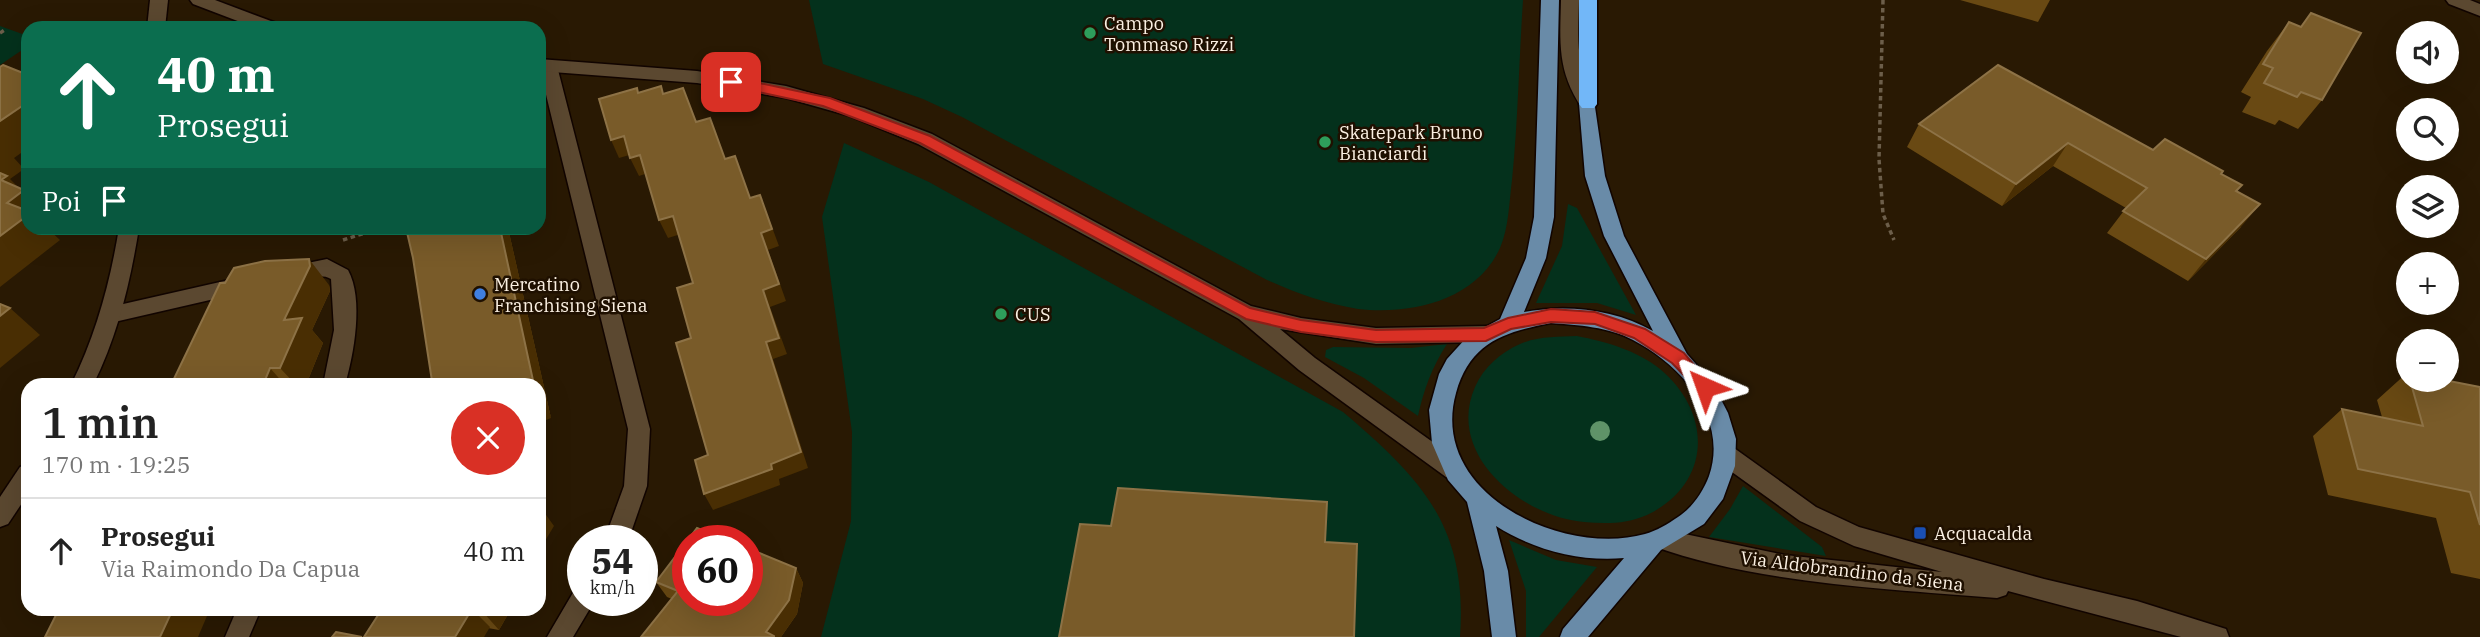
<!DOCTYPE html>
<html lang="it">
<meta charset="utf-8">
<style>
:root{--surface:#fff;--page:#f6f6f6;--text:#222;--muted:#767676;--line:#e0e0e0}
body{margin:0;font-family:"IBM Plex Serif",serif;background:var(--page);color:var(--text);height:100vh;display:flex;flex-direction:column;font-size:26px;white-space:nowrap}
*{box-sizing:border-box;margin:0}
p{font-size:23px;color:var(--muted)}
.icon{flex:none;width:38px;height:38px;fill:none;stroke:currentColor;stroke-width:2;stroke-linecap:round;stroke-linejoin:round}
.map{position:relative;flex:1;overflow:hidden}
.drawer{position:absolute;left:21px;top:378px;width:525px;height:238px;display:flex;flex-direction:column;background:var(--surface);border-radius:21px;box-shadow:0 7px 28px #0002}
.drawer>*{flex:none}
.banner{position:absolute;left:21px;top:21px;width:525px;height:214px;border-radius:21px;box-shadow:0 7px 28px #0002;background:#0b6e4f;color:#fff;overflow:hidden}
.fabs{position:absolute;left:2396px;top:21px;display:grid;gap:14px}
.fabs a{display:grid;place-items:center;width:63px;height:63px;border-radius:50%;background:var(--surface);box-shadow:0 7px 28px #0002;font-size:35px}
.speed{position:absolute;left:567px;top:525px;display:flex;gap:14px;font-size:35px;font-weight:700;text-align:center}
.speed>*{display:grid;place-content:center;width:91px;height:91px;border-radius:50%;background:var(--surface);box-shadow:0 7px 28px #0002;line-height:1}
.speed small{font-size:18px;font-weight:400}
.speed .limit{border:10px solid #d22;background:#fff;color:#111}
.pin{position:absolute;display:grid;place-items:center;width:60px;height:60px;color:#fff;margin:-30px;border-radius:14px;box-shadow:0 4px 10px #0006}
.me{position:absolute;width:77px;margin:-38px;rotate:317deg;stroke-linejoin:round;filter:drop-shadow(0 0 5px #0008)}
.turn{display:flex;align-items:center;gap:24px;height:147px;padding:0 21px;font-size:32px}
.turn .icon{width:91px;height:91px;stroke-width:2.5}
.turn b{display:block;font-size:49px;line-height:60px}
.then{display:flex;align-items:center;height:66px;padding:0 21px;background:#0003;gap:14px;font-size:26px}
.round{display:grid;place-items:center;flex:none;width:74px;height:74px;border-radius:37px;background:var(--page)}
.head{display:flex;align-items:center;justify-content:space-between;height:119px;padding:0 21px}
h1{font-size:42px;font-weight:600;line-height:52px}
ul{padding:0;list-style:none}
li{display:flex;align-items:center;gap:21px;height:105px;padding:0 21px;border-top:2px solid var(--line)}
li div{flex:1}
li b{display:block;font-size:26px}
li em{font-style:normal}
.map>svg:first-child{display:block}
.green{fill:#04311c}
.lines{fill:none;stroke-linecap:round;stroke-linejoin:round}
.lane-casing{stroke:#110400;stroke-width:3}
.street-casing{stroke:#110400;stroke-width:3}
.secondary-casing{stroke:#110400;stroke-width:3}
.primary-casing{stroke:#110400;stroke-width:3}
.highway-casing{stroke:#110400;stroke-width:3}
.path{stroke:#6c5e4a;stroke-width:3.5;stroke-dasharray:4.5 3.5;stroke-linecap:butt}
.lane{fill:#5b4830;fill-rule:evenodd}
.street{fill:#5b4830;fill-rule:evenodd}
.secondary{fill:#5b4830;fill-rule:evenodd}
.primary{fill:#698ba8;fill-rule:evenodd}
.highway{fill:#72b7f8;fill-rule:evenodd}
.tree{fill:#5f9368}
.wall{fill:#694913}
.shaded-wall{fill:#492e03}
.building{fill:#795b29;stroke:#8d7246;stroke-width:2}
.route{fill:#d93025;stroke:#8d1f18;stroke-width:2}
.leisure-dot{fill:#2e9e5b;stroke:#1f1000;stroke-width:2.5}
.shop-dot{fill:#3f7fe0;stroke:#1f1000;stroke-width:2.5}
.transit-dot{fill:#1a4fb4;stroke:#1f1000;stroke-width:2.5}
.labels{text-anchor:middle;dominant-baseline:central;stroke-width:5;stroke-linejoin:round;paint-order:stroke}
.poi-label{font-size:18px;fill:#fbf0e2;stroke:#1f1000;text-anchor:start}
.street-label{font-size:18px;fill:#fbf0e2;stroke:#1f1000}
</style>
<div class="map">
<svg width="2480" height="637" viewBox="0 0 2480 637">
<rect width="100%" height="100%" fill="#291903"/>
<g class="green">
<path d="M 809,0 L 1523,0 C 1519,60 1518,120 1512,180 C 1509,203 1509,227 1500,248 C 1476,301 1410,315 1358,309 C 1326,304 1296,293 1267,280 L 962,117 L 923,99 L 823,64 Z"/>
<polygon points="0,26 28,36 28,46 0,65"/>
<path d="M 844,143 L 929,182 L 1343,412 C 1422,479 1468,527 1460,637 L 821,637 L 851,521 L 852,432 L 822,217 Z"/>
<polygon points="1568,204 1577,208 1636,315 1597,303 1536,303 1562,246"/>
<path d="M 1577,336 C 1607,342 1636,350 1660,369 C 1713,413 1712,484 1647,515 C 1627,524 1606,524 1584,522 C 1523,517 1445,455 1475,387 C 1484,367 1500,353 1520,344 C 1538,336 1558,337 1577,336 Z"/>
<path d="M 1447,344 C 1432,367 1424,389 1418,416 L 1364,378 L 1325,357 L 1326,350 L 1333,347 L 1411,348 Z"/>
<polygon points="1743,486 1822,547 1826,556 1709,537 1730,509"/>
<polygon points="1509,540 1556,560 1597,567 1539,637 1526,637 1526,591"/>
</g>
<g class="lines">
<defs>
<path id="lane" d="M 1561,0 L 1579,0 C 1578,41 1575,67 1597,104 L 1594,108 L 1582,108 C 1557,71 1560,43 1561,0 Z"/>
<g id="street">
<polygon points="2446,0 2470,0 2480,4 2480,16 2449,4"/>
<polygon points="548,60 557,66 650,429 647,486 628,541 604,541 624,486 628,429 539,66"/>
<path d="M 327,259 L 348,270 C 364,299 354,354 345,385 L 323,385 L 334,330 L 331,279 C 317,271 299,284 283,278 L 280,273 L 283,268 Z"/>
<polygon points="242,277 249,279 252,285 249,291 110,323 103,321 100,315 103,309 110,307"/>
<path d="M 1726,445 L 1734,448 L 1816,507 L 1859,527 L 2044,579 L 2137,601 L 2226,629 L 2229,637 L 2181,637 L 2008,591 L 2006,595 L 1997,598 C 1889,589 1754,583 1653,546 L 1649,539 L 1653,532 L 1661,529 L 1785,555 L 1942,572 L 1854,546 L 1800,521 L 1718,462 L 1715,455 L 1718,448 Z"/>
<polygon points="583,588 583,600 595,600 573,637 547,637 574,591"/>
<polygon points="237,609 261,609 249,637 225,637"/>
</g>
<g id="secondary">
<polygon points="150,0 168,0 165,28 147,28"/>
<polygon points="190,0 215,0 279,24 282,28 256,28 193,4"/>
<polygon points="539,59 697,71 786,86 864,108 932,134 1251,306 1301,318 1376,328 1486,326 1493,328 1497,334 1493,340 1486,342 1376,344 1280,329 1315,358 1462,463 1465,470 1462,477 1454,480 1446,477 1299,370 1239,319 918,144 850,116 786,98 697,83 539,71"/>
<path d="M 119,228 L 139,228 C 130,283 118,335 93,385 L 71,385 C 96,335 110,283 119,228 Z"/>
<polygon points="28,464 28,494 8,524 0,527 0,497 20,467"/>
</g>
<path id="primary" d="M 1541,0 L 1559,0 L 1554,217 L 1546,258 L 1524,312 C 1566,304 1615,309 1653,331 L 1604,236 L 1585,176 L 1579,104 L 1582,100 L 1594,100 L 1605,176 L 1624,236 L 1687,354 L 1712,382 L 1728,413 L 1736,439 L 1735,466 L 1723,499 L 1704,524 L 1661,550 L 1588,637 L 1560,637 L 1563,629 L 1624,558 C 1580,562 1534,550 1496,526 L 1508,571 L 1516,637 L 1492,637 L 1484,571 L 1467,502 L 1448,480 L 1432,443 L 1429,410 L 1439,374 L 1447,359 L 1467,337 L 1500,319 L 1526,258 L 1534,217 ZM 1551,323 C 1578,325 1609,327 1633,340 C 1681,365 1729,418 1709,476 C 1703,492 1692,508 1678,517 C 1668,524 1656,531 1645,534 C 1562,557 1428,493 1456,393 C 1470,342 1505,332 1551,323 Z"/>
<polygon id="highway" points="1579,0 1597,0 1597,104 1594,108 1582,108 1579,104"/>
</defs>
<use href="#lane" class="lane-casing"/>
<use href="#street" class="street-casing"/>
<use href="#secondary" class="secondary-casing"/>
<use href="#primary" class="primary-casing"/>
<use href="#highway" class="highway-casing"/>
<g class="path">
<polyline points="1883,0 1879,159 1883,214 1894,240"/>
<polyline points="0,33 6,29"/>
<polyline points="343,240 368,232 368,228"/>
</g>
<use href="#lane" class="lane"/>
<use href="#street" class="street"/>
<use href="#secondary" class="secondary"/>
<use href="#primary" class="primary"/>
<use href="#highway" class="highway"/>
</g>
<circle class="tree" cx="1600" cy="431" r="10"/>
<g class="wall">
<polygon points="1960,0 2050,0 2038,22"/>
<polygon points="2311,13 2322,100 2298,129 2279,120 2275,125 2242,112 2251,97 2241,92 2267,51 2289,22 2300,27"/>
<polygon points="1919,124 2153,150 2221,174 2237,191 2241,227 2188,281 2107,233 2126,208 2053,166 2002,206 1907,147"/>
<polygon points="406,228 508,228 551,418 539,385 435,385 432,381 413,258"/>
<polygon points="329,285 330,291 312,330 323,343 306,385 171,385"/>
<polygon points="2408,372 2408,380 2480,387 2480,579 2451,573 2436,518 2328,495 2313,436 2342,409 2382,417 2377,400"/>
<polygon points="796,568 803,583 797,614 781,637 641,637 672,599 667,597 656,582"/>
<polygon points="382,609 511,609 499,630"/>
</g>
<g class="shaded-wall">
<polygon points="28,102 28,148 14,158 24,169 10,179 22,191 24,190 28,194 28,228 47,228 60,240 0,287 0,236 7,203 0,185 0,121"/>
<polygon points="624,136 633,154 619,158 611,140"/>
<polygon points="2068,143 2053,166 2002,206 2016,184"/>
<polygon points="640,155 648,173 639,176 630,158"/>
<polygon points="760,195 779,246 768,250 786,301 770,307 787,354 773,359 808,468 779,479 780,485 713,510 704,494 771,464"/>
<polygon points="2260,204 2241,227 2188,281 2206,259"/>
<polygon points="673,216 681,234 668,238 659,220"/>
<polygon points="500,228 508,228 551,418 539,423 539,385 534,385"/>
<polygon points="309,259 329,285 330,291 312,330 323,343 306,385 296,385 280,368 284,320"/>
<polygon points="10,308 40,335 0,368 0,316"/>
<polygon points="270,368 285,385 263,385"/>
<polygon points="539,505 554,526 539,551"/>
<polygon points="796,568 803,583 797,614 781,637 769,637 766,632"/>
<polygon points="173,609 210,609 198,637 160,637"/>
<polygon points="472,609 490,627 484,637 455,637"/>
<polygon points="483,609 511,609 499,630 482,611"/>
</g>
<g class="building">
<polygon points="2311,13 2361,33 2322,100 2301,92 2297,97 2264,83 2273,68 2263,64 2289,22 2301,27"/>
<polygon points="3,65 28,75 28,102 0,121 0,67"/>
<polygon points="1998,65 2153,150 2165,139 2223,171 2221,174 2242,185 2236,191 2260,204 2206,259 2123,211 2147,188 2068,143 2016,184 1919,124"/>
<polygon points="661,86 663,94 683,88 696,122 710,118 725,159 735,156 750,198 760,195 772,229 761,233 779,284 763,290 779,338 766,342 801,452 771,464 772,469 704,494 695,460 708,455 676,343 691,338 677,288 693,283 673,216 659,220 640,155 630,158 624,136 611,140 599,99 637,88 638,93"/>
<polygon points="0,173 7,176 1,180 24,190 7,203 28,211 28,215 0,236"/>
<polygon points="406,228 500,228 534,385 445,385 445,382 432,381 413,258"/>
<polygon points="309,259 310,266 284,320 302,318 280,368 270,368 263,385 171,385 220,283 225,283 234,268 265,261"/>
<polygon points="0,304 10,308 0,316"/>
<polygon points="2410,380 2444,380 2480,387 2480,525 2470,492 2358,469 2342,409 2423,426"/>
<polygon points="1118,488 1327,502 1325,542 1357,544 1354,637 1059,637 1080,524 1111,526"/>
<polygon points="697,528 728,541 688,541 688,600 747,600 747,548 796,568 789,600 766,632 774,636 774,637 641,637 678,591 656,582"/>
<polygon points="59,609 173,609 160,637 45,637"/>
<polygon points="382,609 472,609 455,637 364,637"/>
<polygon points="336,632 362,637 332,637"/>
</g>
<polygon class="route" points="731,77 830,98 930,136 1250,308 1301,320 1376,330 1484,328 1508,318 1551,309 1595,312 1645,329 1684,353 1713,387 1711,391 1699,391 1672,363 1634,338 1595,324 1551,322 1511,329 1486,341 1376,342 1301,332 1246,319 920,143 823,106 726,85 724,82"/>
<g class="leisure-dot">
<circle cx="1090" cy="33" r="7"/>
<circle cx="1325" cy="142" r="7"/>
<circle cx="1001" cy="314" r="7"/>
</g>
<circle class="shop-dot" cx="480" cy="294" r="7"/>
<rect class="transit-dot" x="1913" y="526" width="14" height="14" rx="3.5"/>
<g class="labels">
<g class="poi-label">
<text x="1104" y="23">Campo<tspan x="1104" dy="21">Tommaso Rizzi</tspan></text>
<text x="1339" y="132">Skatepark Bruno<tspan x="1339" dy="21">Bianciardi</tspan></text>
<text x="494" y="284">Mercatino<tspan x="494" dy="21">Franchising Siena</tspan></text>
<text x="1015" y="314">CUS</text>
<text x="1934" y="533">Acquacalda</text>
</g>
<g class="street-label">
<text transform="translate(1852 571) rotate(7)">Via Aldobrandino da Siena</text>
</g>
</g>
</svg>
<div class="fabs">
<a><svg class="icon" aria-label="sound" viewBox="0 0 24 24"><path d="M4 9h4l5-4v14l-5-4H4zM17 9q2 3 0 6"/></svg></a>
<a><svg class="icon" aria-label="search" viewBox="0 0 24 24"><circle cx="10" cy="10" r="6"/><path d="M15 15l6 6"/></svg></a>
<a><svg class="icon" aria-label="layers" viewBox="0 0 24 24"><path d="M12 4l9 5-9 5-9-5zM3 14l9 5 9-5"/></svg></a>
<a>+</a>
<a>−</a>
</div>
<div class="speed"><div>54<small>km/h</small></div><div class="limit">60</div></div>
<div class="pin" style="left:731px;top:82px;background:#d93025"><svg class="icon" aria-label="arrive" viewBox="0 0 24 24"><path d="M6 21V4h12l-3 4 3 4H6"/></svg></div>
<svg class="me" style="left:1705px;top:387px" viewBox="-20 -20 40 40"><path d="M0-17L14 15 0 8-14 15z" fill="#d93025" stroke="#fff" stroke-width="4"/></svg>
<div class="banner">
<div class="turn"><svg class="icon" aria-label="ahead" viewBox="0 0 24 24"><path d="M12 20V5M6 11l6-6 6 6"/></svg><div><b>40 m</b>Prosegui</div></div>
<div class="then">Poi<svg class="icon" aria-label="arrive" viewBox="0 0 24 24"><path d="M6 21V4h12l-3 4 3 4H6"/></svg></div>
</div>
<section class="drawer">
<div class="head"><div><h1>1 min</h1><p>170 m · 19:25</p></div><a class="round" style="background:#d93025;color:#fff"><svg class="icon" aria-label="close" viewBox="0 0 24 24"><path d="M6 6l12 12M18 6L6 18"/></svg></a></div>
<ul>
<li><svg class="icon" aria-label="ahead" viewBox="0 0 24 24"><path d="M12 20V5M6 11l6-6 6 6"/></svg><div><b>Prosegui</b><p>Via Raimondo Da Capua</p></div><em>40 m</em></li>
</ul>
</section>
</div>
